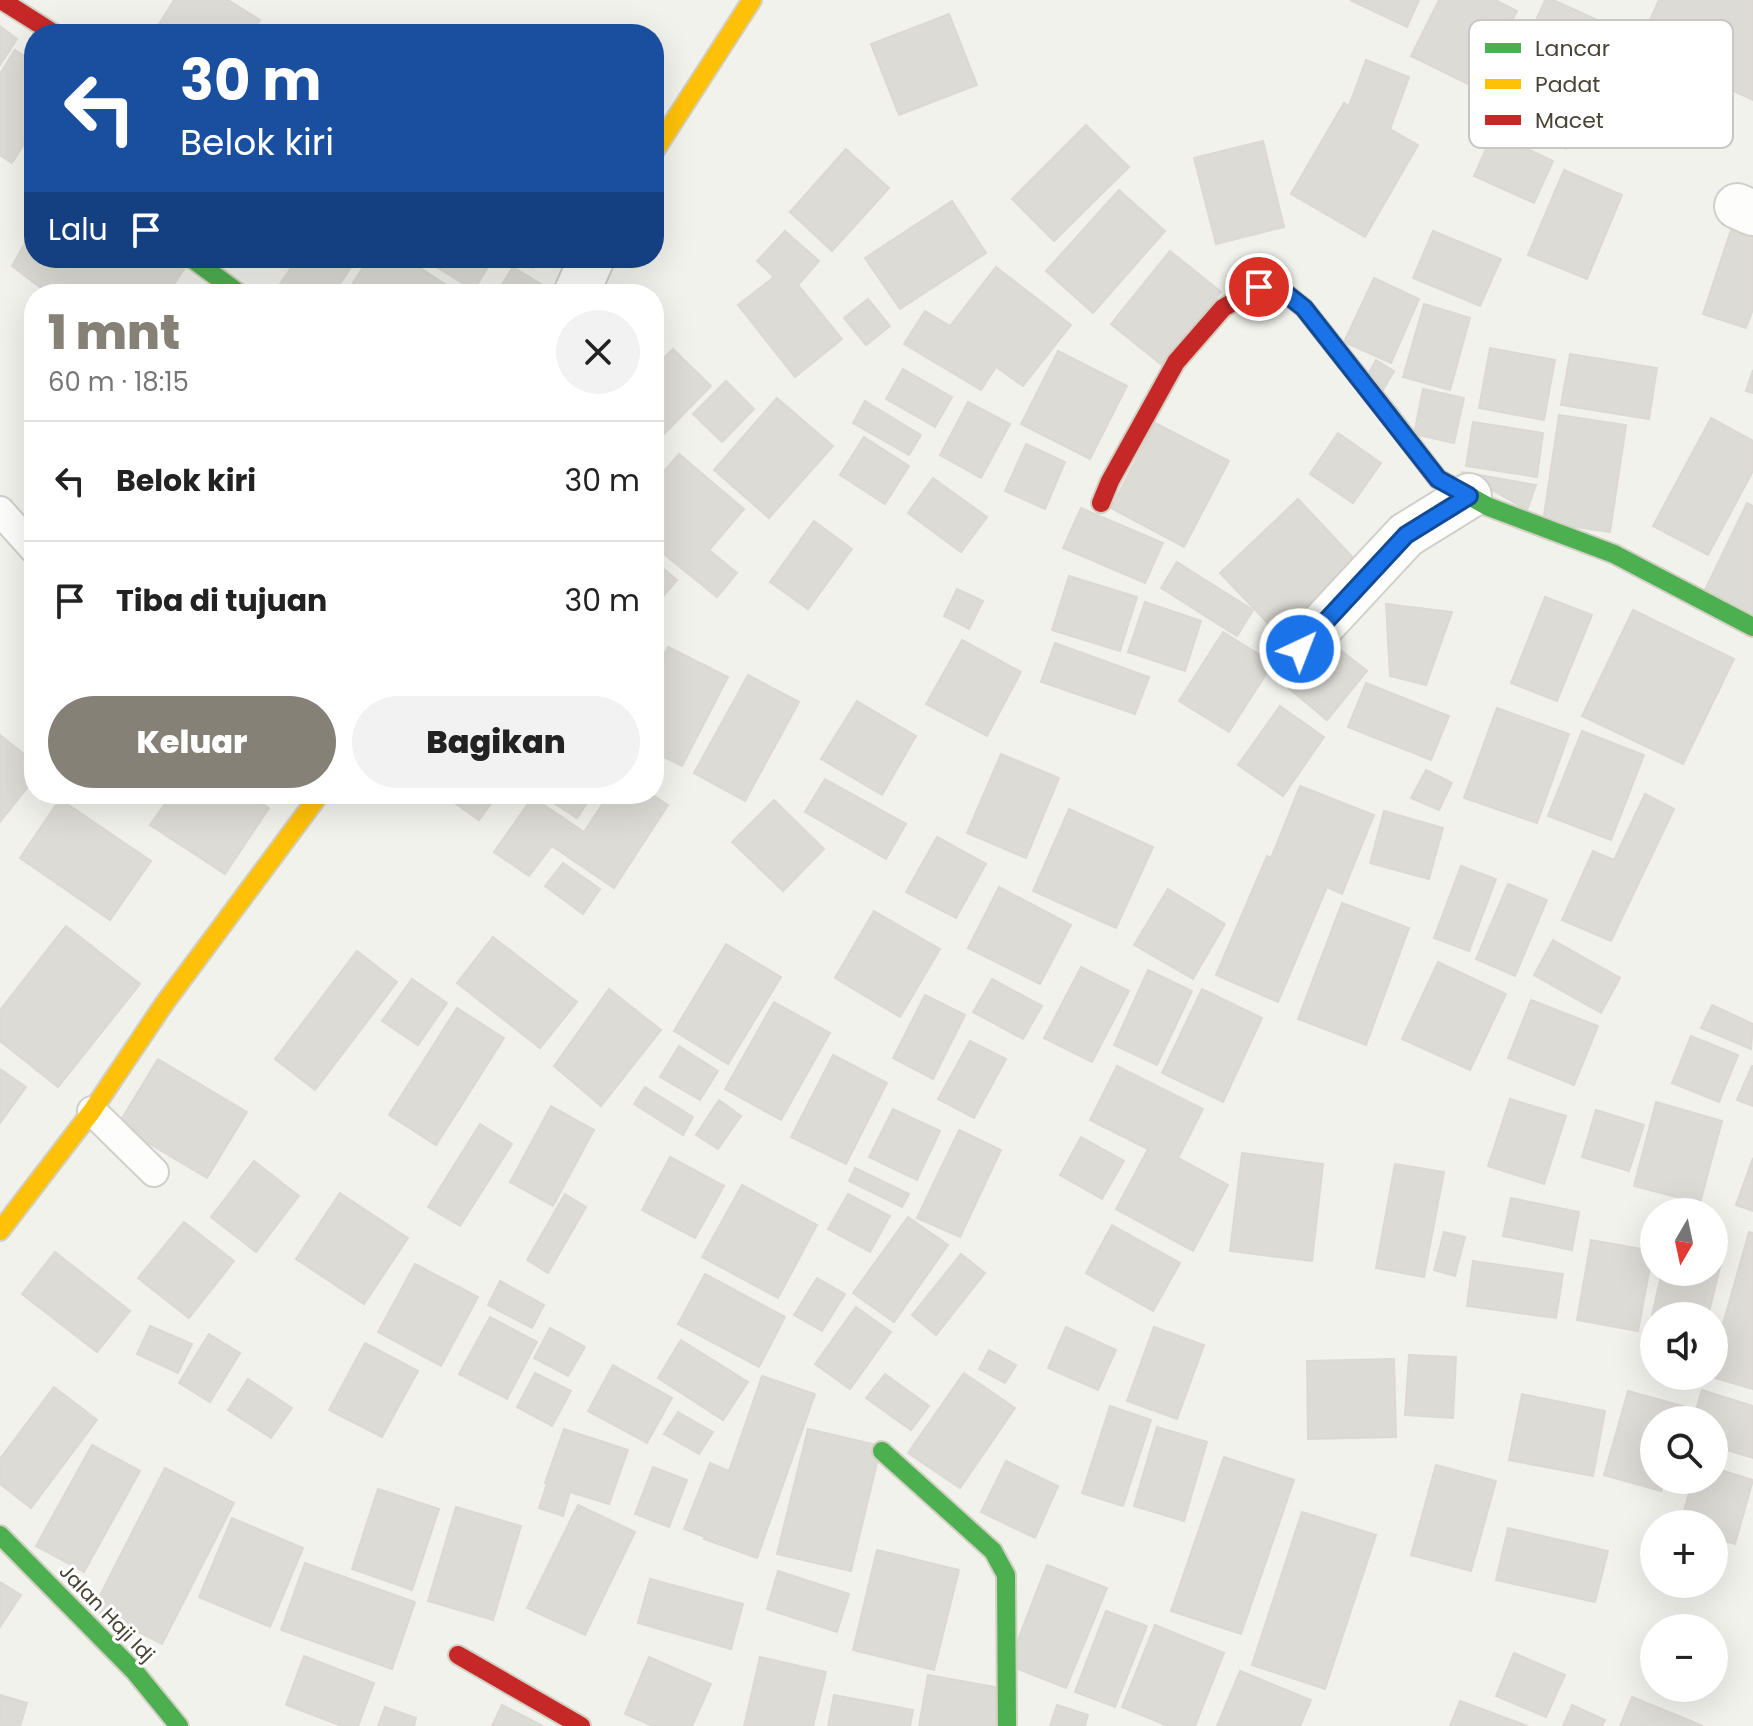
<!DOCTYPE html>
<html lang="id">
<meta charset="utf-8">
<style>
:root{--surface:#fff;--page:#f2f2f2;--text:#222;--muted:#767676;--line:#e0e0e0;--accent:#858177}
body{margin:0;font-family:Poppins,sans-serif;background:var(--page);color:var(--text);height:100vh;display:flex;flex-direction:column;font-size:30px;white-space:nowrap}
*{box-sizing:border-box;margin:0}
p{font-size:26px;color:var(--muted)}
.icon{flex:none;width:44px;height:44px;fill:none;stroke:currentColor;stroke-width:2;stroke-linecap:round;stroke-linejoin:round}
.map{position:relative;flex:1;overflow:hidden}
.details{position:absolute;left:24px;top:284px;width:640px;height:520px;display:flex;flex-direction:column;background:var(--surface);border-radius:32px;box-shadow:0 8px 32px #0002}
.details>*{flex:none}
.hud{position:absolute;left:24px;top:24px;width:640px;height:244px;border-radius:32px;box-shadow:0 8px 32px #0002;background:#1a4fa0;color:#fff;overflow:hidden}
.needle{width:52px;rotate:189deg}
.tools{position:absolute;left:1640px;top:1198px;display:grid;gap:16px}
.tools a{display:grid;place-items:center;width:88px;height:88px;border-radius:50%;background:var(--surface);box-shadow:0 8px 32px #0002;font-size:40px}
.pin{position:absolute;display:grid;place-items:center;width:68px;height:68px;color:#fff;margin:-34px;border:4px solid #fff;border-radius:50%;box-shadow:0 2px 8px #0007}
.me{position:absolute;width:88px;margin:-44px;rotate:43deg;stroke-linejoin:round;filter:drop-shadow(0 0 6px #0008)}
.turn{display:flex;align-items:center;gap:28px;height:168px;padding:0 24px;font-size:36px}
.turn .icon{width:104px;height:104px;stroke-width:2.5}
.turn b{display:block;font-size:56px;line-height:68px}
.then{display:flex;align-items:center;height:76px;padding:0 24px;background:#0003;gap:16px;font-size:30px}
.round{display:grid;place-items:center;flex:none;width:84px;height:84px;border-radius:42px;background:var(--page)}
.head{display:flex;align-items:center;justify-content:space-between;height:136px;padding:0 24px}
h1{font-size:48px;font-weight:800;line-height:60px;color:var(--accent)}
.primary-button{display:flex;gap:16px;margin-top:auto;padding:16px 24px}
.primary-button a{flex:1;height:92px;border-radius:48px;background:var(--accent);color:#fff;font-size:32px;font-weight:800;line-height:92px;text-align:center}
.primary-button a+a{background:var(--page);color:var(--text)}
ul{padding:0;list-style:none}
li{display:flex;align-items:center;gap:24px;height:120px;padding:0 24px;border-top:2px solid var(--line)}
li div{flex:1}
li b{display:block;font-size:30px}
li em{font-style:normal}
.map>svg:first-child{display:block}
.building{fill:#dcdbd5;stroke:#dbd9d2;stroke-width:2}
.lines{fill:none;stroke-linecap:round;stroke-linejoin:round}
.lane-casing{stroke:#d1cfca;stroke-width:32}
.street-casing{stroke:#d1cfca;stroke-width:48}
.fast-casing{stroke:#d2cfc3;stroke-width:22}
.slow-casing{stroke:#d2cfc3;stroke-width:22}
.jam-casing{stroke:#d2cfc3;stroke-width:22}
.lane{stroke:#fdfdfc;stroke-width:28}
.street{stroke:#fdfdfc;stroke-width:44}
.fast{stroke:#4caf50;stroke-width:18}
.slow{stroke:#ffc107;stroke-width:18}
.jam{stroke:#c62828;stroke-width:18}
.route-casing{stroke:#114b97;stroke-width:20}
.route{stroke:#1a73e8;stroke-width:14}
.labels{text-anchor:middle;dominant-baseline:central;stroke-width:6;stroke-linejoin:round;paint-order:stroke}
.street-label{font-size:20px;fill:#4a4437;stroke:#fff}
.key{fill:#fff;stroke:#c9c7c3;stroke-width:2}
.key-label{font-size:22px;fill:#4a4437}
</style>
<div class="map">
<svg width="1753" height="1726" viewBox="0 0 1753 1726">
<rect width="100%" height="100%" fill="#f2f2ed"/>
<g class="building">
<polygon points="174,0 228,0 260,20 251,34 153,34"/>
<polygon points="1350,0 1419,0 1407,27"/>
<polygon points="1439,0 1495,0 1517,11 1478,89 1411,56"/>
<polygon points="1545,0 1553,0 1622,31 1593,92 1519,59"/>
<polygon points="1659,0 1753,0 1753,100 1638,47"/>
<polygon points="949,14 977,85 899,115 871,44"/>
<polygon points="0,26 17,39 0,65"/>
<polygon points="15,50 34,62 34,128 12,163 0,155 0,74"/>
<polygon points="1366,60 1409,77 1390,129 1418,145 1365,237 1291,194 1344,103 1349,106"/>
<polygon points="1527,72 1588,99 1566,149 1505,121"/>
<polygon points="1086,125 1129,167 1054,241 1012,199"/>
<polygon points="1493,133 1553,161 1534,203 1474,176"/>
<polygon points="1263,141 1284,227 1216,244 1194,158"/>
<polygon points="846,149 889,188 832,251 790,212"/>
<polygon points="1564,170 1622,195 1587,279 1528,255"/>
<polygon points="1119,190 1165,231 1093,313 1046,271"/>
<polygon points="952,201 986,253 900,309 865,258"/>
<polygon points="1734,221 1753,227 1753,309 1746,328 1703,314"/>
<polygon points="34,227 34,258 176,258 187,265 167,294 49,294 12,266"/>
<polygon points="785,231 819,261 798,285 842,339 795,377 738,305 774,277 757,261"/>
<polygon points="1433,231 1501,259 1480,306 1413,278"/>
<polygon points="1170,251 1221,292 1162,365 1111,324"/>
<polygon points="298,258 353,258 356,260 333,294 273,294"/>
<polygon points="369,258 405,258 460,294 346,294"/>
<polygon points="422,258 493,258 474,290"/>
<polygon points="516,258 539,258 533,268"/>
<polygon points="513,267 541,284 535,294 496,294"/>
<polygon points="996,267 1071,325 1023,386 996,367 981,390 904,344 925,311 950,326"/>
<polygon points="1374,278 1419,299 1391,363 1344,342"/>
<polygon points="868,299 890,326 866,345 844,318"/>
<polygon points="1424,304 1470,318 1450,390 1403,377"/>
<polygon points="1490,348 1555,360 1544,420 1479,408"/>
<polygon points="673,349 711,386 664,434 654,424 654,368"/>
<polygon points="1058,351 1127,386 1090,459 1021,424"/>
<polygon points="1570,354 1657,368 1649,419 1561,405"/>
<polygon points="1376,360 1394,371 1383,390 1365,380"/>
<polygon points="903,369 952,397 935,427 886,399"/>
<polygon points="1753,370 1753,393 1746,391"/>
<polygon points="726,381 754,409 722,442 693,414"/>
<polygon points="1423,389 1464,398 1454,443 1414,434"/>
<polygon points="777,398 833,446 769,518 714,470"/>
<polygon points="865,401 921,435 909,455 853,423"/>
<polygon points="968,402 1010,424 981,478 940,455"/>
<polygon points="1559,415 1626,425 1610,532 1543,522"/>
<polygon points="1711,418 1753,441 1753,471 1708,555 1653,526"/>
<polygon points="1473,422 1543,433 1537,477 1466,466"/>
<polygon points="1155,423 1229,461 1184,547 1111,508"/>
<polygon points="1338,433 1381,463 1353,503 1310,474"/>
<polygon points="864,437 909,466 885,504 840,475"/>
<polygon points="1026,444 1065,462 1045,509 1005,491"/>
<polygon points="679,454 744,509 709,550 737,573 717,597 654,546 654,483"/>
<polygon points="1461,472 1536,485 1527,510"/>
<polygon points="933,478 987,517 961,552 908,513"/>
<polygon points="1298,499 1361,566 1283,639 1220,573"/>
<polygon points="1747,503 1753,506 1753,618 1703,594"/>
<polygon points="1081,508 1163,543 1145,583 1063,548"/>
<polygon points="814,521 852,549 808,609 770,582"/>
<polygon points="654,561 677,580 654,607"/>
<polygon points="1177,562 1253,610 1237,636 1161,588"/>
<polygon points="1069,576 1137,597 1120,651 1052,630"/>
<polygon points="957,589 983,601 969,629 944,616"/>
<polygon points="1545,597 1592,615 1557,701 1511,683"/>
<polygon points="1145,602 1201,621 1185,671 1128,652"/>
<polygon points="1386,604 1452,612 1426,685 1390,676"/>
<polygon points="1633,610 1734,659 1683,764 1582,716"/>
<polygon points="1223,632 1273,663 1229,732 1179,701"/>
<polygon points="1324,637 1367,671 1327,720 1285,685"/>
<polygon points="962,640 1021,672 987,736 926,704"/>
<polygon points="1055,643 1149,677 1135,714 1041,682"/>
<polygon points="668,647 728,677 682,766 654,752 654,675"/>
<polygon points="748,675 799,702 745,801 694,773"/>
<polygon points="1366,683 1449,716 1431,760 1348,727"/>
<polygon points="857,701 916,736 882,795 821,759"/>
<polygon points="1280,706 1324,737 1283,796 1238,765"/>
<polygon points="1497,708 1569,734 1537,823 1464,798"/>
<polygon points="1582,731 1644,755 1611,840 1548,816"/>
<polygon points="0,735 34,762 34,779 0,822"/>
<polygon points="1001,754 1059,778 1026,858 967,833"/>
<polygon points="1426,770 1452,783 1439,810 1411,798"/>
<polygon points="825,779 906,824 886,859 805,812"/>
<polygon points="1300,786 1374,815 1342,894 1327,887 1278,1002 1216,975 1267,856 1271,858"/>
<polygon points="172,794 246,794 269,808 225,874 150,825"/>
<polygon points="442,794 498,794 479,820"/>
<polygon points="540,794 593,794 577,818"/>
<polygon points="609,794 651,794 668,805 614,888 552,846 529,876 494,852 530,801 534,804 537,800 584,832"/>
<polygon points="1645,794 1674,809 1611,941 1562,920 1593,851 1614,860"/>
<polygon points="60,799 151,861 110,920 20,858"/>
<polygon points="774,800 824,849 783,891 732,842"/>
<polygon points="1069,809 1153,847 1116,928 1033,891"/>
<polygon points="1384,811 1443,828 1429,879 1370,863"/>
<polygon points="937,837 986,864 956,918 906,892"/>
<polygon points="563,863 600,889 583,914 545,886"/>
<polygon points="1461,866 1496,879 1469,951 1434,938"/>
<polygon points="1508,884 1547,900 1515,976 1476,959"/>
<polygon points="999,887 1071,925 1040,984 968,948"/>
<polygon points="1168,889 1225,924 1193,979 1134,945"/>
<polygon points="1342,903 1409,928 1366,1045 1298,1019"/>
<polygon points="874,911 940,949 900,1017 835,978"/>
<polygon points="66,926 140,984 58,1087 0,1041 0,1010"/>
<polygon points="493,937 577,1002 540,1048 457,983"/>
<polygon points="1553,940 1620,978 1601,1013 1534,975"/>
<polygon points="726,944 781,977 728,1064 674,1031"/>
<polygon points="357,951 397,982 315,1090 275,1059"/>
<polygon points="1438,962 1506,994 1470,1070 1402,1039"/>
<polygon points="1081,967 1129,991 1092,1062 1044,1038"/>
<polygon points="1148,970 1192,991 1157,1065 1114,1045"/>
<polygon points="412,979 447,1003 418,1045 382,1021"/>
<polygon points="992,979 1042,1006 1023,1039 973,1012"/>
<polygon points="609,989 661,1030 601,1106 554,1066"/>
<polygon points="1202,989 1262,1018 1223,1102 1162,1073"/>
<polygon points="925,995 965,1015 933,1079 893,1058"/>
<polygon points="1531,1000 1598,1026 1574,1085 1508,1058"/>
<polygon points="774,1002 830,1033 781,1120 725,1089"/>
<polygon points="1712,1005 1753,1024 1751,1049 1701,1028"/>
<polygon points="457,1008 504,1038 436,1145 389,1115"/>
<polygon points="1691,1036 1738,1055 1719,1102 1672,1083"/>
<polygon points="970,1041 1006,1059 974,1118 938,1099"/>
<polygon points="679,1046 718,1071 700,1100 660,1077"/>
<polygon points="833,1055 887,1083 846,1164 791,1137"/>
<polygon points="158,1059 247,1112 207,1178 118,1125"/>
<polygon points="1117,1066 1203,1109 1178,1158 1228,1185 1193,1251 1116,1209 1148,1149 1090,1120"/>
<polygon points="1752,1066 1753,1066 1753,1106 1737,1100"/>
<polygon points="0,1069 26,1087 0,1123"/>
<polygon points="645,1087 693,1117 683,1135 634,1104"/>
<polygon points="1510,1099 1566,1116 1544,1184 1488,1166"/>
<polygon points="719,1100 741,1116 718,1149 696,1135"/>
<polygon points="1656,1102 1722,1121 1700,1203 1634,1186"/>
<polygon points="551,1106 594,1130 553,1206 510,1182"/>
<polygon points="893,1109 940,1131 917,1180 869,1157"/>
<polygon points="1596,1110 1644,1125 1629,1171 1582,1157"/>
<polygon points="480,1124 512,1144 460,1226 428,1207"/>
<polygon points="959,1130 1001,1150 960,1237 917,1218"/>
<polygon points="1081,1137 1124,1161 1102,1199 1060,1175"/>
<polygon points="1242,1153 1323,1164 1312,1261 1230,1251"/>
<polygon points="670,1157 724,1186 695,1238 642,1210"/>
<polygon points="1753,1158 1753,1211 1736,1205"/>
<polygon points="254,1161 299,1196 256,1252 211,1217"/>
<polygon points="1395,1164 1444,1172 1424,1277 1376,1268"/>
<polygon points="855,1168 909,1194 902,1207 849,1181"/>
<polygon points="742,1185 817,1225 778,1298 702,1257"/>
<polygon points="340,1193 408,1238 364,1304 296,1259"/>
<polygon points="565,1194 586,1207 548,1273 527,1260"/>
<polygon points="848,1194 890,1216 870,1252 828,1229"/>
<polygon points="1511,1198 1579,1212 1572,1250 1503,1236"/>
<polygon points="908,1217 948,1245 894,1322 853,1293"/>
<polygon points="184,1222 234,1261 189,1318 138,1278"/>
<polygon points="1112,1225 1180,1263 1153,1311 1086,1273"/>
<polygon points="1444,1232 1465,1237 1455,1276 1434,1270"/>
<polygon points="1749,1232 1753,1233 1753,1389 1708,1376 1714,1376 1714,1356"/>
<polygon points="1714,1235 1727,1239 1708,1316 1652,1315 1662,1272 1714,1272"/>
<polygon points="1591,1240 1653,1251 1638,1331 1577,1320"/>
<polygon points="55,1252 130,1311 97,1352 22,1294"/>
<polygon points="961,1254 985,1273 936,1335 912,1315"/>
<polygon points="1473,1261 1563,1274 1556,1318 1467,1306"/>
<polygon points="415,1264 478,1297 441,1366 378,1332"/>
<polygon points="705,1274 785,1317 759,1367 678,1324"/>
<polygon points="817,1278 845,1294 822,1331 794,1315"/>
<polygon points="500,1281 544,1305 532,1328 488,1305"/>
<polygon points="856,1307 891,1332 850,1389 815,1364"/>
<polygon points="490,1317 537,1342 507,1399 459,1374"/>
<polygon points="150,1326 192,1344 178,1373 137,1354"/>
<polygon points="1066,1327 1116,1350 1098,1390 1048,1368"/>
<polygon points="1154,1327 1204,1345 1177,1419 1127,1401"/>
<polygon points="550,1328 585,1347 568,1376 534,1358"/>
<polygon points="209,1334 240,1353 210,1402 179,1383"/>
<polygon points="681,1340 748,1382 723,1420 658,1378"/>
<polygon points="365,1343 418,1371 382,1437 329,1410"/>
<polygon points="989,1350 1016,1365 1005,1383 979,1369"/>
<polygon points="1409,1355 1456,1357 1453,1418 1405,1415"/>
<polygon points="1394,1359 1396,1437 1308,1439 1307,1361"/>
<polygon points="613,1365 672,1398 647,1443 588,1411"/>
<polygon points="535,1373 571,1391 552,1426 517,1407"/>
<polygon points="964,1373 1015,1408 960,1488 908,1453"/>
<polygon points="885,1374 929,1406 911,1430 866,1398"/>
<polygon points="762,1376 815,1394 757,1558 704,1539 705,1537 684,1529 710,1463 729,1471"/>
<polygon points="248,1379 292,1408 271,1438 228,1410"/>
<polygon points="54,1387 97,1420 31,1508 0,1484 0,1459"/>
<polygon points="1702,1390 1753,1406 1753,1458 1714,1446 1714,1420 1693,1420"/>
<polygon points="1628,1391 1686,1407 1682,1420 1654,1420 1654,1480 1664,1480 1661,1491 1604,1475"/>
<polygon points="1522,1394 1605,1411 1593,1476 1509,1460"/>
<polygon points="1110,1406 1151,1420 1123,1506 1082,1493"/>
<polygon points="678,1412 713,1432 699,1454 664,1434"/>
<polygon points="1157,1427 1207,1442 1184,1521 1134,1506"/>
<polygon points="564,1429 628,1450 609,1504 570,1492 563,1516 539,1508 547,1484 545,1483"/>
<polygon points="808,1429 881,1446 851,1571 777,1554"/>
<polygon points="92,1445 140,1471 84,1572 36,1546"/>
<polygon points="1224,1457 1294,1480 1241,1634 1171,1611"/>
<polygon points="1006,1461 1058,1486 1035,1538 981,1512"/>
<polygon points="1436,1465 1496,1481 1471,1571 1411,1555"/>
<polygon points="653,1467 687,1480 669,1527 635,1514"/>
<polygon points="165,1468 234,1503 162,1644 93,1609"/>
<polygon points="1714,1468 1753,1480 1735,1544 1714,1538 1714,1524 1680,1524 1693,1480 1714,1480"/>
<polygon points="378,1489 439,1509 412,1590 352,1569"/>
<polygon points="578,1505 635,1532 585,1635 527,1608"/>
<polygon points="456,1507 521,1526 493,1620 428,1601"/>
<polygon points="1302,1512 1376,1535 1325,1689 1252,1665"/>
<polygon points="232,1518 303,1548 270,1627 199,1597"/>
<polygon points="1508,1528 1608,1551 1595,1602 1496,1580"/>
<polygon points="877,1550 959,1570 934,1670 853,1650"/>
<polygon points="305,1563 415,1602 392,1669 281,1630"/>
<polygon points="1047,1565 1107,1588 1066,1688 1008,1665"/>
<polygon points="778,1571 849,1594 837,1632 767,1609"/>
<polygon points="650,1579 743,1604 731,1649 638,1623"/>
<polygon points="0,1582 21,1595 0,1627"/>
<polygon points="1106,1611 1147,1626 1115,1707 1075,1692"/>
<polygon points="1155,1625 1224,1653 1195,1726 1168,1726 1122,1707"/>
<polygon points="1514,1653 1565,1675 1546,1717 1496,1696"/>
<polygon points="304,1656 374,1683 358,1726 342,1726 286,1705"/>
<polygon points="649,1657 711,1684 692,1726 653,1726 625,1714"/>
<polygon points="760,1657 826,1672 813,1726 744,1726"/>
<polygon points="1240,1671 1311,1700 1300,1726 1217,1726"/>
<polygon points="928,1675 1001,1688 995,1726 919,1726"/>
<polygon points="0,1695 27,1703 20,1726 0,1726"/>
<polygon points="834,1695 913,1710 910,1726 828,1726"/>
<polygon points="1632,1697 1703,1726 1620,1726"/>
<polygon points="1460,1701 1528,1726 1450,1726"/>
<polygon points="502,1705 543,1726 492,1726"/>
<polygon points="1057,1705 1088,1715 1085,1726 1050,1726"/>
<polygon points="1572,1705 1605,1720 1602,1726 1563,1726"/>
<polygon points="385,1707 416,1718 414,1726 378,1726"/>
</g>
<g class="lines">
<defs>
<g id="lane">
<polyline points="0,511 34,549"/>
<polyline points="92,1111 154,1172"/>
</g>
<g id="street">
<polyline points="1737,206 1753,213"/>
<polyline points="576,294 592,258"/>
<polyline points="1300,649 1406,535 1469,496"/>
</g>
<g id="fast">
<polyline points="191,258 240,294"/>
<polyline points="1389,415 1438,479 1489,507 1614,554 1753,627"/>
<polyline points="882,1451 993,1551 1006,1575 1007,1726"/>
<polyline points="0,1535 135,1672 179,1726"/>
</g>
<g id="slow">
<polyline points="654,152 752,0"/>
<polyline points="0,1231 92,1111 164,1004 320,794"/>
</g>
<g id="jam">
<polyline points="1,0 55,34"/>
<polyline points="1101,503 1110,481 1176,362 1223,308 1259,287 1280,289 1304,308 1389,415"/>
<polyline points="458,1655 581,1726"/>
</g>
</defs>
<use href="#lane" class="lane-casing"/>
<use href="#street" class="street-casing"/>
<use href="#fast" class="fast-casing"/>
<use href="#slow" class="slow-casing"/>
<use href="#jam" class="jam-casing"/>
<use href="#lane" class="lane"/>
<use href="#street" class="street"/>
<use href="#fast" class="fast"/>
<use href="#slow" class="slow"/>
<use href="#jam" class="jam"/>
</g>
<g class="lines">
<defs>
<polyline id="route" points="1259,287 1280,289 1304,308 1438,479 1469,496 1406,535 1300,649"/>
</defs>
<use href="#route" class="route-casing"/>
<use href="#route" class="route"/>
</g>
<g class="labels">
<g class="street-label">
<text transform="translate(107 1613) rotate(46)">Jalan Haji Idj</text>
</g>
</g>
<rect x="1469" y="20" width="264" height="128" rx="12" class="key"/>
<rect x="1485" y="43" width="36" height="10" fill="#4caf50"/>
<rect x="1485" y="79" width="36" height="10" fill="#ffc107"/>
<rect x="1485" y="115" width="36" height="10" fill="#c62828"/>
<g class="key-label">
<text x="1535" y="56">Lancar</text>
<text x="1535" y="92">Padat</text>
<text x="1535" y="128">Macet</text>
</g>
</svg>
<div class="tools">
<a><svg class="needle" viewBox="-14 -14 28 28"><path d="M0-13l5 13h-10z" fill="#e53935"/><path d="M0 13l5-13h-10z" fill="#767676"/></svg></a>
<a><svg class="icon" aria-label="sound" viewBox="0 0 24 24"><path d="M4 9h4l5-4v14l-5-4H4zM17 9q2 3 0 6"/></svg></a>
<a><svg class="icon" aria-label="search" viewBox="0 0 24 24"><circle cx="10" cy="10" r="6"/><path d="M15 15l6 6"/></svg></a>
<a>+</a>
<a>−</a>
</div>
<div class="pin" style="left:1259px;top:287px;background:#d93025"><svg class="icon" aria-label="arrive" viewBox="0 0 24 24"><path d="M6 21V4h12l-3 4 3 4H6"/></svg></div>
<svg class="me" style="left:1300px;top:649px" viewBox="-20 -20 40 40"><circle r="17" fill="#1a73e8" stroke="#fff" stroke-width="3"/><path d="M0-11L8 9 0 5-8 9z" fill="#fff"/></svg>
<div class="hud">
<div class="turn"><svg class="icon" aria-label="left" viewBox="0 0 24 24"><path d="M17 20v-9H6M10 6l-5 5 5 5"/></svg><div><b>30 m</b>Belok kiri</div></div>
<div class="then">Lalu<svg class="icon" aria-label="arrive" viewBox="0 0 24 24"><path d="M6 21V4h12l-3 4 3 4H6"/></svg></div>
</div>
<section class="details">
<div class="head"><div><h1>1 mnt</h1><p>60 m · 18:15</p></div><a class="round"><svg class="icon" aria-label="close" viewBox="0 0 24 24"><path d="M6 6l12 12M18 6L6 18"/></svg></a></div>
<ul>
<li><svg class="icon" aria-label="left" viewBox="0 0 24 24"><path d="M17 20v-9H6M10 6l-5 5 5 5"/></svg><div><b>Belok kiri</b></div><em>30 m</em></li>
<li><svg class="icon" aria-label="arrive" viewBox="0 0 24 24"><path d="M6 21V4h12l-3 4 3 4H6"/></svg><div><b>Tiba di tujuan</b></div><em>30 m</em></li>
</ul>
<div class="primary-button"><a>Keluar</a><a>Bagikan</a></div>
</section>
</div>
